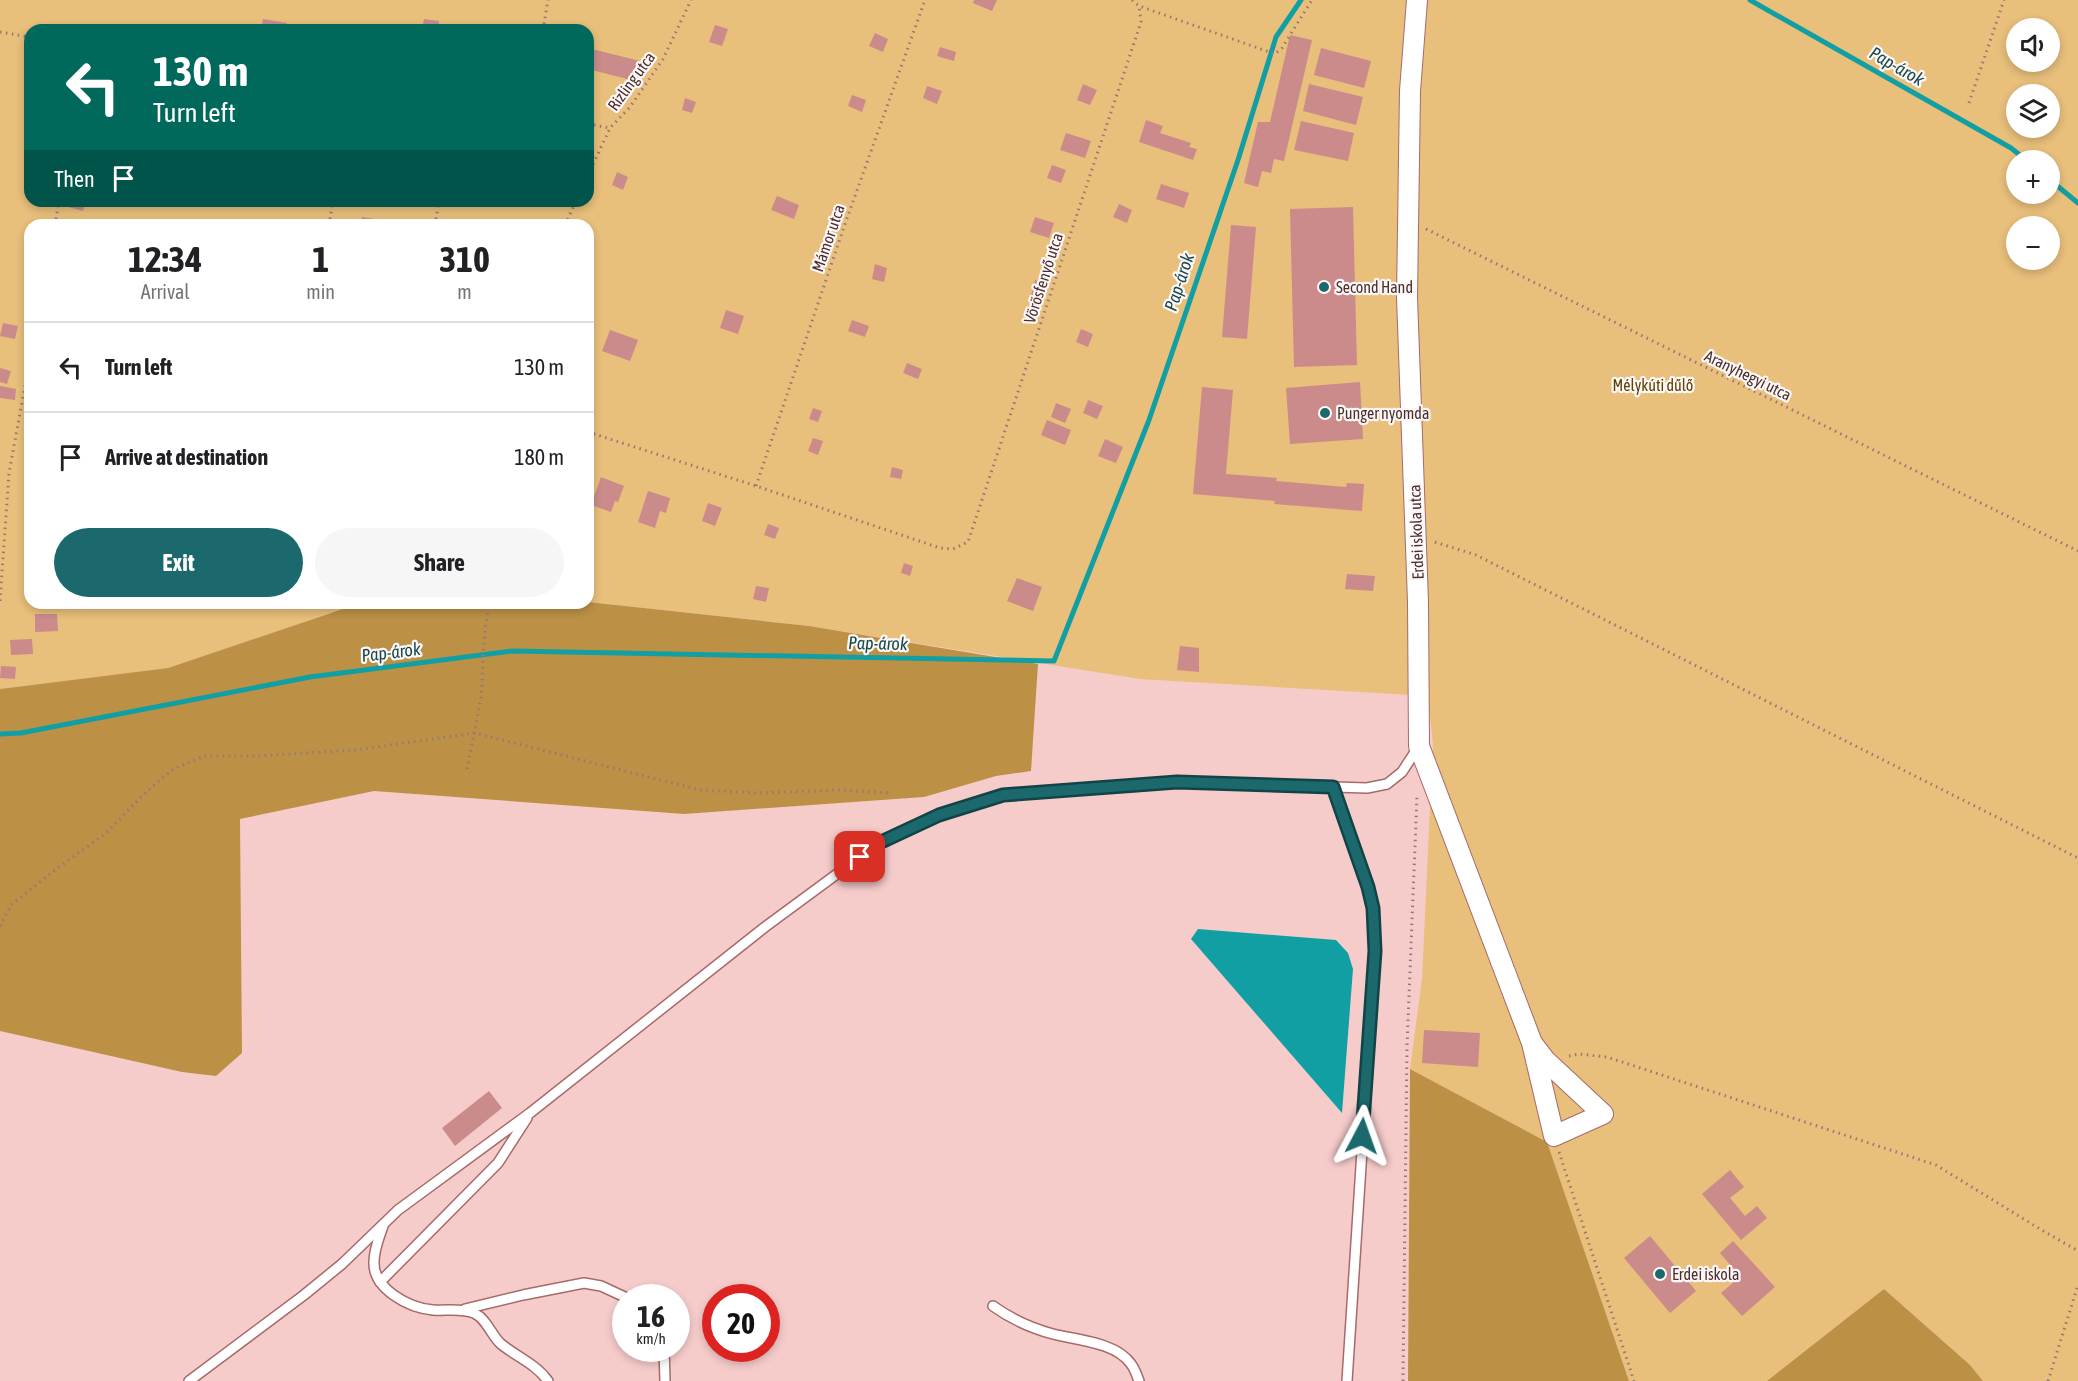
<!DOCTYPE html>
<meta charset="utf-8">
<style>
:root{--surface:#fff;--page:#f6f6f6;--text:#202124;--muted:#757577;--line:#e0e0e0;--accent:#1c696d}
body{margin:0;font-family:"Asap Condensed",sans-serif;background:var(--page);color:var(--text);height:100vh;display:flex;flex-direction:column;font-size:22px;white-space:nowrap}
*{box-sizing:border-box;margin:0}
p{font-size:20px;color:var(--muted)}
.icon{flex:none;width:33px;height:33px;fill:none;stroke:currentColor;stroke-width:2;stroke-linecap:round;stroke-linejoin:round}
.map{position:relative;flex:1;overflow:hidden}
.side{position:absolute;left:24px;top:219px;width:570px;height:390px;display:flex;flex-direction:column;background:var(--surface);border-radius:18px;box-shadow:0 3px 9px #0003}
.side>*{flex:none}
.guide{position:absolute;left:24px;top:24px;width:570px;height:183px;border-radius:18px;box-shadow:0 3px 9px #0003;background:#00695c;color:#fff;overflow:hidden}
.tools{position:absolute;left:2006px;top:18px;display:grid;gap:12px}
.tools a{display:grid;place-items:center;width:54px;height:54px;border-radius:50%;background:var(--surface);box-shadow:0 3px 9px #0003;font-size:30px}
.speed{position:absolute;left:612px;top:1284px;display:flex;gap:12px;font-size:30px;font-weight:700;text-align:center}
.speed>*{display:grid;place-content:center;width:78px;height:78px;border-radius:50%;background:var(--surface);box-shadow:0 3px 9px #0003;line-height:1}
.speed small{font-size:15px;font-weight:400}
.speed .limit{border:9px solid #d22;background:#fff;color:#111}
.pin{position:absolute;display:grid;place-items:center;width:51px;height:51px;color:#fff;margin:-26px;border-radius:12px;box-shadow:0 3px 9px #0006}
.me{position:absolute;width:66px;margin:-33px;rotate:4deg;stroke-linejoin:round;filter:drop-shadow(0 0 4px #0008)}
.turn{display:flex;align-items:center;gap:21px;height:126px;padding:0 30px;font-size:27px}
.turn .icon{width:78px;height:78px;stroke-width:2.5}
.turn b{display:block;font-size:42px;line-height:51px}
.then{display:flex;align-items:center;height:57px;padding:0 30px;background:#0003;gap:12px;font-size:22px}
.eta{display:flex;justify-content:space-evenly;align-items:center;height:102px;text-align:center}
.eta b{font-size:36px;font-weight:700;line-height:42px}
.action{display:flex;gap:12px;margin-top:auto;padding:12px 30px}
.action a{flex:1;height:69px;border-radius:36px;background:var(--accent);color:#fff;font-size:24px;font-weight:700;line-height:69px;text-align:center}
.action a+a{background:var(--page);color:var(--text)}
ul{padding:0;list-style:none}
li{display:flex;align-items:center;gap:18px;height:90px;padding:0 30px;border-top:2px solid var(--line)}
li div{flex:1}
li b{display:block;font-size:22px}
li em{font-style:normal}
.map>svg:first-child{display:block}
.green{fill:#e8bf7b;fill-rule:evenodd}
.forest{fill:#bc9146}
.water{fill:#129fa4}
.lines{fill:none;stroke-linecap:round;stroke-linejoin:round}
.stream{stroke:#129fa4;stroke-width:5}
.building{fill:#cb8b8b}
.lane-casing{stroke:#a76a6a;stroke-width:12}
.street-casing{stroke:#a76a6a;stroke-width:22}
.path{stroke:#987776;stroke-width:3;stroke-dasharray:1.5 4.5;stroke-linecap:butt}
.lane{stroke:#fff;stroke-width:9}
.street{stroke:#fff;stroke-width:20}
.route-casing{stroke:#124447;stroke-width:15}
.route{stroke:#1c696d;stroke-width:10}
.poi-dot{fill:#1c696d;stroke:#fef7f7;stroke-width:2}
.labels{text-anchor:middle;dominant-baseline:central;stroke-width:4.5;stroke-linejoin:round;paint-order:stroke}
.street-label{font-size:16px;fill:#4a2f2f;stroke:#fef7f7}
.poi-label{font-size:16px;fill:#4a2f2f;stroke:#fef7f7;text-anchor:start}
.park-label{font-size:16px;fill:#5e4101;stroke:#fef7f7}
.water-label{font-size:18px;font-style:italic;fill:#154a4c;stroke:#fef7f7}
</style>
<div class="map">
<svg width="2078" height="1381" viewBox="0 0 2078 1381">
<rect width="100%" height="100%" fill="#f6cccb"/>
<path class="green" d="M 0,0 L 2078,0 L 2078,1381 L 1983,1381 L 1970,1365 L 1884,1289 L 1767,1381 L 1629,1381 L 1547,1142 L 1410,1069 L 1422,979 L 1433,745 L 1428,696 L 1140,679 L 809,626 L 588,602 L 588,225 L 30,225 L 30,603 L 484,603 L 343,609 L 168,668 L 0,689 ZM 2016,28 L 2049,28 L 2049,62 L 2016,62 ZM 30,30 L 588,30 L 588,201 L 30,201 ZM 2016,94 L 2049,94 L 2049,128 L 2016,128 ZM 2016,160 L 2049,160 L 2049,194 L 2016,194 ZM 2016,226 L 2049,226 L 2049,260 L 2016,260 Z"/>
<g class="forest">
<polygon points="588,602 809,626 1038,664 1031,771 996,776 924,797 684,814 374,791 240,819 242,1053 216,1076 182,1072 0,1031 0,689 168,668 343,609 484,603"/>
<polygon points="1410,1069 1547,1142 1629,1381 1408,1381"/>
<polygon points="1884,1289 1970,1365 1983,1381 1767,1381"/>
</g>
<polygon class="water" points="1198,929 1336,940 1348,953 1353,969 1342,1113 1191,939"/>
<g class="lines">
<g class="stream">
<polyline points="1750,0 2011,148 2026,160"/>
<polyline points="2049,179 2078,203"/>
<polyline points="0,734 21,733 310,677 512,651 1054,661 1149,420 1238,160 1276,37 1301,0"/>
</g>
</g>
<g class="building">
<polygon points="974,0 997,0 992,11 973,3"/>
<polygon points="263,19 287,23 286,30 261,30"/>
<polygon points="424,19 439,21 438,30 422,30"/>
<polygon points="715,25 728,29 722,46 709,42"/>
<polygon points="875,33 888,39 883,52 869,46"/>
<polygon points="1290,35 1312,40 1284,161 1274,159 1271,173 1262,171 1258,187 1244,183 1258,122 1270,122"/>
<polygon points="940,47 956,52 954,61 937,56"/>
<polygon points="588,48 640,61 635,81 588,69"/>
<polygon points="1321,48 1371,61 1364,88 1314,75"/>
<polygon points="1083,84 1097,90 1090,105 1077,100"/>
<polygon points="1309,84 1363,97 1356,125 1303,111"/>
<polygon points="927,86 942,91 937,104 923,98"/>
<polygon points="852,95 866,100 862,112 848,106"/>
<polygon points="685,98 696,102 692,113 682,110"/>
<polygon points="1146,120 1163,126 1160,133 1191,143 1189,147 1197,149 1193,160 1139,142"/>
<polygon points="1301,121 1354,133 1348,161 1294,150"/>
<polygon points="1066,133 1091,141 1085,158 1060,150"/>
<polygon points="1052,165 1066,170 1061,183 1047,178"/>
<polygon points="617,172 628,177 623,190 612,185"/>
<polygon points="1161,184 1189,193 1184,208 1156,199"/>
<polygon points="777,196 799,205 794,219 771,210"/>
<polygon points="69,201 86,201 83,211 68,207"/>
<polygon points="1119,204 1132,210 1127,223 1113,217"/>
<polygon points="1353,207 1357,365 1294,367 1290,209"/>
<polygon points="362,217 375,219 374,225 360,225"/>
<polygon points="1035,217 1054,223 1049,238 1030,232"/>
<polygon points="1231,225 1256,227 1247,339 1222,337"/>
<polygon points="875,264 887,268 884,282 872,279"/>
<polygon points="1035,280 1046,283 1042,297 1031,295"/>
<polygon points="726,310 744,316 738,334 720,328"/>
<polygon points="852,320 869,326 865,337 848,331"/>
<polygon points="3,323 18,326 15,339 0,336"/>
<polygon points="1081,329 1093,334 1088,347 1076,342"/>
<polygon points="610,330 638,340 630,361 602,351"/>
<polygon points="907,363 922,369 918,379 903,373"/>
<polygon points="0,368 11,371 7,384 0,382"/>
<polygon points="1360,382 1363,439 1290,444 1286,388"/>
<polygon points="0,386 16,389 15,400 0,398"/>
<polygon points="1202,387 1233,390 1226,474 1277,478 1276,481 1346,487 1347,483 1364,484 1362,511 1274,504 1275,501 1193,494"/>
<polygon points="1088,400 1103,406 1097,419 1083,413"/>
<polygon points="1056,403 1071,409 1065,423 1051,417"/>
<polygon points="813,408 822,411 818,422 809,419"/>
<polygon points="1047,420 1071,430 1065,445 1041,435"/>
<polygon points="813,438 823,441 818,455 808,451"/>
<polygon points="1105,439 1123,447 1116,463 1098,456"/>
<polygon points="892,467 903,470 901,479 890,477"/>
<polygon points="601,477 624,486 618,502 615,501 611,512 591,505"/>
<polygon points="648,491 670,498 666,513 660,511 655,528 638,522"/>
<polygon points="708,503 722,508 715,526 702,521"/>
<polygon points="768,524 779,528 775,539 764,535"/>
<polygon points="904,563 913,566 910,576 901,573"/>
<polygon points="1347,574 1375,576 1373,591 1345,589"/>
<polygon points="1017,578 1042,587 1033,611 1007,601"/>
<polygon points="756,586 769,588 766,602 753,599"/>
<polygon points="213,603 240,603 240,608 213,609"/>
<polygon points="35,614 57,614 58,631 35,632"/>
<polygon points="32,639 33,654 11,655 10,640"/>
<polygon points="1180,646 1199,648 1199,672 1177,670"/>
<polygon points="1,666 16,667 15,679 0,678"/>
<polygon points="1424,1030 1480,1033 1478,1067 1422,1063"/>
<polygon points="489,1091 502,1108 455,1146 442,1128"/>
<polygon points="1730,1170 1744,1187 1730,1198 1745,1216 1757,1206 1767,1218 1741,1240 1702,1194"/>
<polygon points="1650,1236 1696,1291 1670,1313 1624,1258"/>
<polygon points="1733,1241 1775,1287 1742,1316 1721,1293 1734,1282 1731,1279 1737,1273 1720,1253"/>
</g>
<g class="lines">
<defs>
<g id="lane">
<polyline points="1333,787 1368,887 1373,908 1375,951 1347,1381"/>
<path d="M 383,1226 C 379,1238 374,1249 374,1262 C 373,1289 409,1308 433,1310 C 447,1311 461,1308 474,1313 C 487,1319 491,1335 501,1344 C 517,1357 536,1364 548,1381"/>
<polyline points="380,1282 498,1163 527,1118"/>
<path d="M 993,1306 C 1011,1319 1031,1328 1053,1334 C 1076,1340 1116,1342 1131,1364 C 1135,1369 1137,1376 1139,1381"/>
<polyline points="465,1309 523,1295 584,1283 601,1286 627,1298"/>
<polyline points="664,1348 665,1381"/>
<polyline points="189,1381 304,1295 342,1264 398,1210 530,1113 765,927 879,843 939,815 1003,795 1177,782 1367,788 1387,784 1402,772 1419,746"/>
</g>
<polyline id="street" points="1417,0 1410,91 1407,297 1418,602 1419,746 1532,1043 1554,1136 1603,1114 1545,1060 1532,1043"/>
</defs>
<use href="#lane" class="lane-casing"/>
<use href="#street" class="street-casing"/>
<g class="path">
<polyline points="1132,0 1139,6 1275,54 1282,48 1312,0"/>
<polyline points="543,30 548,0"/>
<polyline points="0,32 30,37"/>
<polyline points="1969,103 2004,0"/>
<polyline points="588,124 610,128"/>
<polyline points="588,175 610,128 630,107 663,59 691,0"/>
<polyline points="55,225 59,201"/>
<polyline points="329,225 333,201"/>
<polyline points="435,225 439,201"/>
<polyline points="565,225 576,201"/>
<polyline points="1426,229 2078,551"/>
<polyline points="588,432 756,486 940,548 953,549 968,542 1141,22 1139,6"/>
<polyline points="756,486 845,224 925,0"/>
<polyline points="1435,542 1476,555 2078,858"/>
<polyline points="0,601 9,473 30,359"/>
<polyline points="467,769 481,698 485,630 489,603"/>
<polyline points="0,926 11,905 55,870 106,833 142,796 173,769 204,756 256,756 355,750 475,733 700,790 758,793 841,790 890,793"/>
<polyline points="1569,1056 1579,1054 1607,1057 1936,1165 2040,1229 2078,1251"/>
<polyline points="1559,1152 1634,1381"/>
<polyline points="1403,1381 1407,1046 1417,796"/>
<polyline points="2048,1381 2078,1285"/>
</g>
<use href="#lane" class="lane"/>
<use href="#street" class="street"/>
</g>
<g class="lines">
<defs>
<polyline id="route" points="860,857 879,843 939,815 1003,795 1177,782 1333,787 1368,887 1373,908 1375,951 1362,1136"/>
</defs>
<use href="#route" class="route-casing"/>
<use href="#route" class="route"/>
</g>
<g class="poi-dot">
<circle cx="1324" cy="287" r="6"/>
<circle cx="1325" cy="413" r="6"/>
<circle cx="1660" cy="1274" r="6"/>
</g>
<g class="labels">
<g class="street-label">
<text transform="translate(631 81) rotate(-54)">Rizling utca</text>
<text transform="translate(828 238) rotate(-71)">Mámor utca</text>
<text transform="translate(1043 278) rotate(-72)">Vörösfenyő utca</text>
<text transform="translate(1748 375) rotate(26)">Aranyhegyi utca</text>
<text transform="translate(1416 532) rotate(-92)">Erdei iskola utca</text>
</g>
<g class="poi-label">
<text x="1336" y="287">Second Hand</text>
<text x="1337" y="413">Punger nyomda</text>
<text x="1672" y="1274">Erdei iskola</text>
</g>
<g class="park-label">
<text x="1653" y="385">Mélykúti dűlő</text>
</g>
<g class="water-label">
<text transform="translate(1897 66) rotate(30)">Pap-árok</text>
<text transform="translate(1179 282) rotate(-72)">Pap-árok</text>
<text transform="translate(878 643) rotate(1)">Pap-árok</text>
<text transform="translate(391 652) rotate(-7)">Pap-árok</text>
</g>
</g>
</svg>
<div class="tools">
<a><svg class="icon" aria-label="sound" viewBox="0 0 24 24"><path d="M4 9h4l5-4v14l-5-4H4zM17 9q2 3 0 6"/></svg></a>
<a><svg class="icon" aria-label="layers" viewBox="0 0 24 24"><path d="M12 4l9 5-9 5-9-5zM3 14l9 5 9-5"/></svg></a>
<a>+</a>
<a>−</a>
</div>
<div class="speed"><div>16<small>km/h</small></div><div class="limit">20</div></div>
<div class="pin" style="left:860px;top:857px;background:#d93025"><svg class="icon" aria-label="arrive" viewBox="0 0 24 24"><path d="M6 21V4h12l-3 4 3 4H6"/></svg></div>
<svg class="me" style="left:1362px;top:1136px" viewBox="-20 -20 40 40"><path d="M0-17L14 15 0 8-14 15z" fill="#1c696d" stroke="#fff" stroke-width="4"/></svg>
<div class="guide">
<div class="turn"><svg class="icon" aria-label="left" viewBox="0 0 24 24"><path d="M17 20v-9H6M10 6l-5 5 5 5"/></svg><div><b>130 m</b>Turn left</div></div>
<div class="then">Then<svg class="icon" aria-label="arrive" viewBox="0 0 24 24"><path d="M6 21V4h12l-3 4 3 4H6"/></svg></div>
</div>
<section class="side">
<div class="eta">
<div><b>12:34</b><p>Arrival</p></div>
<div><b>1</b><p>min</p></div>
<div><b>310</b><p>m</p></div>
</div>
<ul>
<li><svg class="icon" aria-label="left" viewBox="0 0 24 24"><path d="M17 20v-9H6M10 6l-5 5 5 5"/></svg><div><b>Turn left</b></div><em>130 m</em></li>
<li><svg class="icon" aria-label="arrive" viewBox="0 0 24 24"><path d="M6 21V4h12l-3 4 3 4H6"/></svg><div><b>Arrive at destination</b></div><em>180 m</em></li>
</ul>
<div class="action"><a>Exit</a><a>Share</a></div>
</section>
</div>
